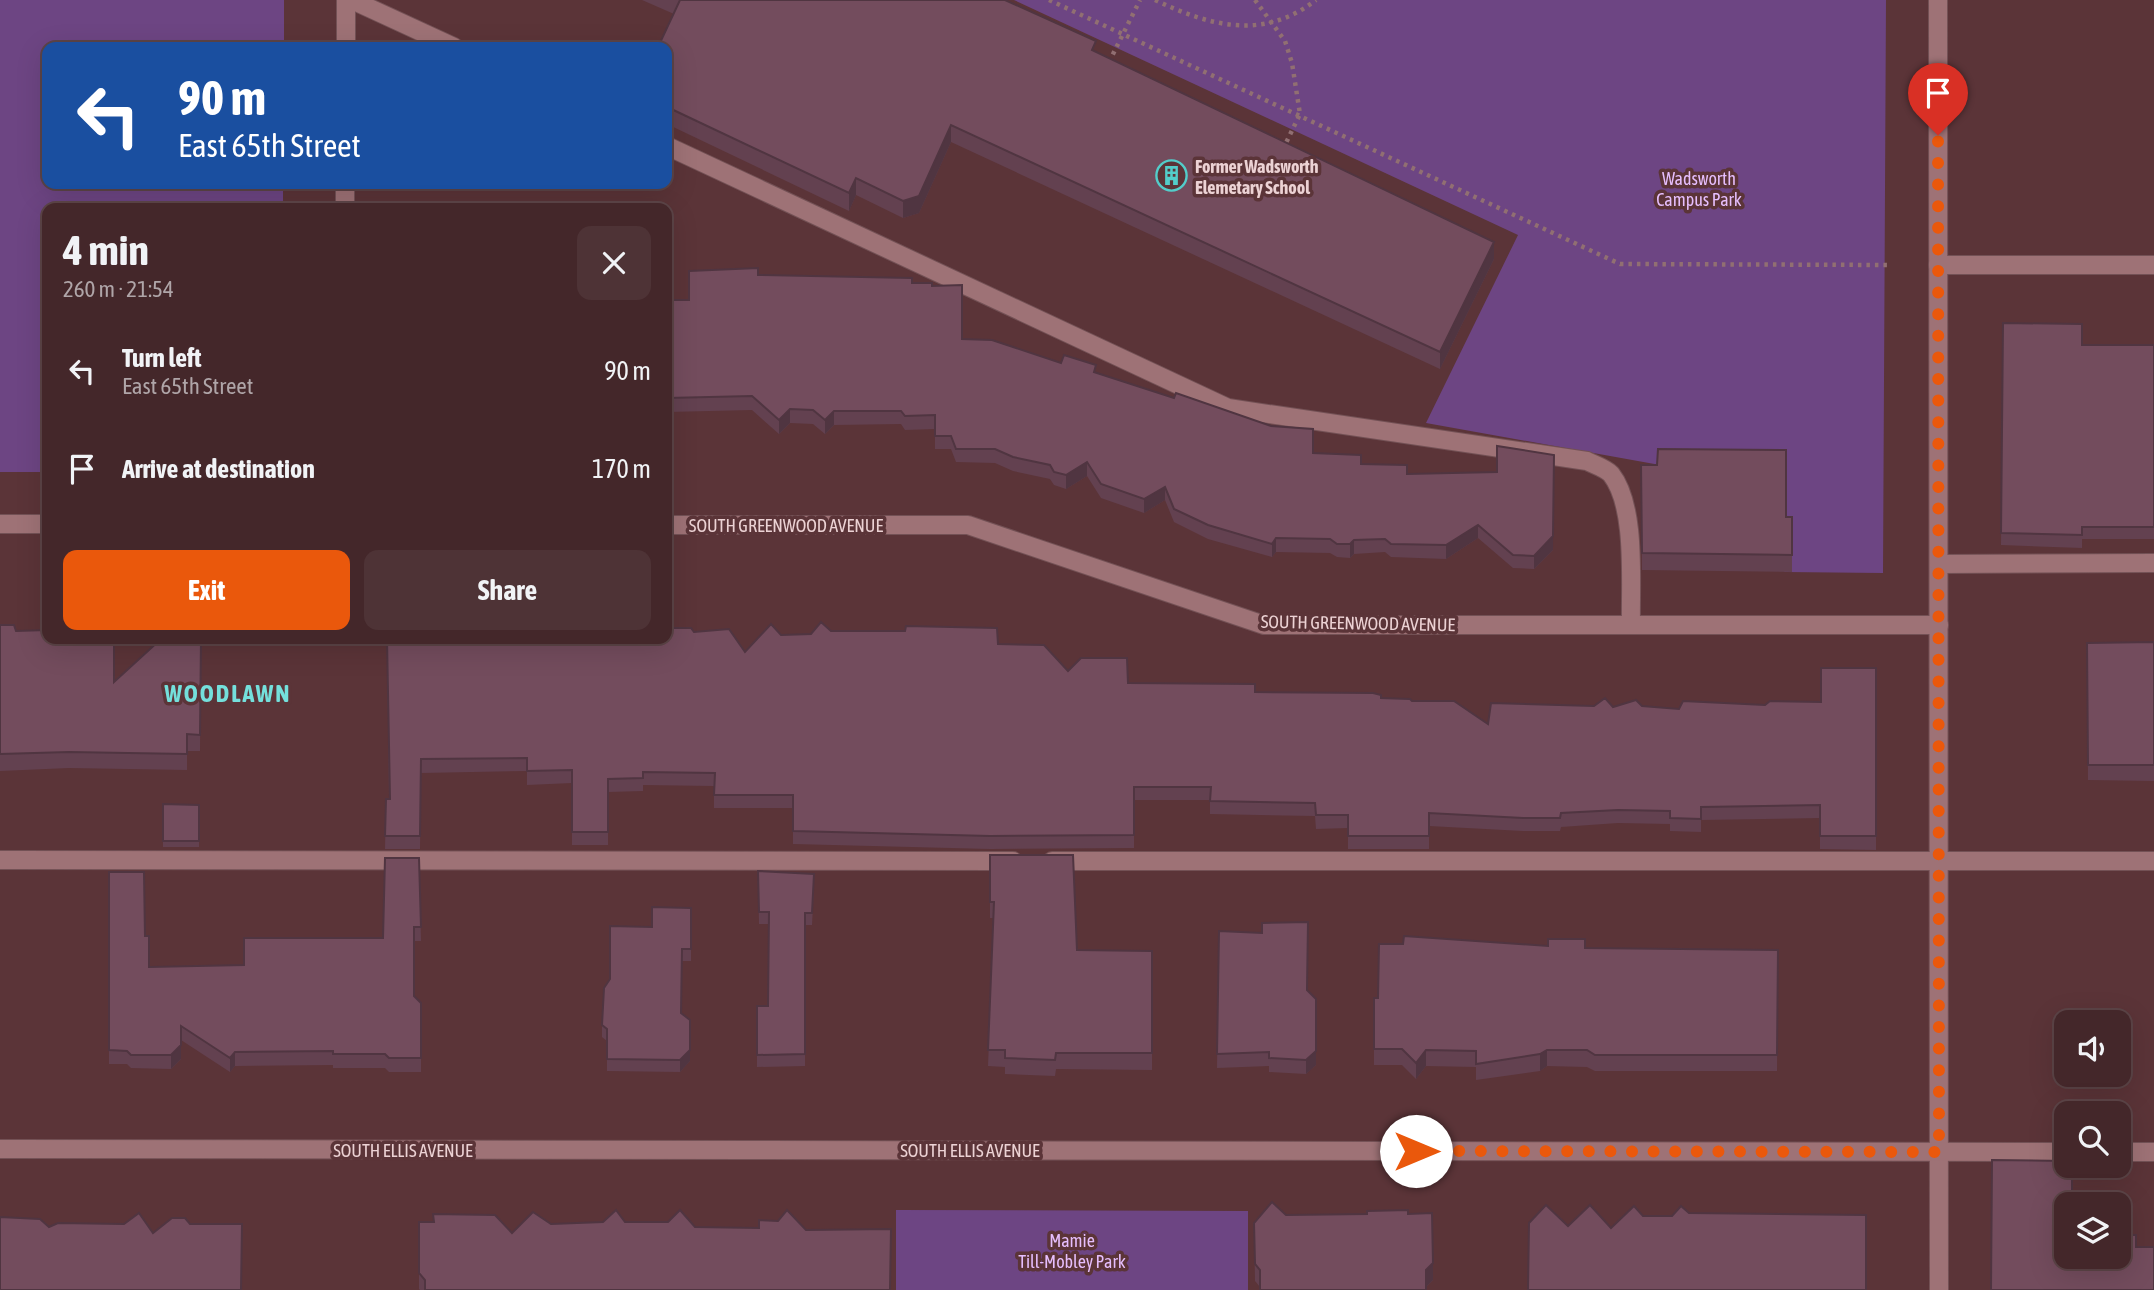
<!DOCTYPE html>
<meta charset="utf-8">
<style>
:root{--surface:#44272a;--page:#4e3336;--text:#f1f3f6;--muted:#afa5a8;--line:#5c4447;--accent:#ea580c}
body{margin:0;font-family:"Asap Condensed",sans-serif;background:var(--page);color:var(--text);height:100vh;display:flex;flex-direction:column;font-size:26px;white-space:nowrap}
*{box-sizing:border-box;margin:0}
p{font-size:23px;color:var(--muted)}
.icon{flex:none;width:38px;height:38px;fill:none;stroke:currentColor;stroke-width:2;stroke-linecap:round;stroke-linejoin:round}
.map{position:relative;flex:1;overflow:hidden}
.side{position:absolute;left:42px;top:203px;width:630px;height:441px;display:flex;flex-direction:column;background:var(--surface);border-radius:14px;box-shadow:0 7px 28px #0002,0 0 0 2px var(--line)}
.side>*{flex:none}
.top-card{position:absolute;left:42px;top:42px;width:630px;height:147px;border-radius:14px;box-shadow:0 7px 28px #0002,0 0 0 2px var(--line);background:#1a4fa0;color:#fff;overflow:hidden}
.fabs{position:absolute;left:2054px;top:1010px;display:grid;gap:14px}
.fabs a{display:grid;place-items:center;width:77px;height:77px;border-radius:14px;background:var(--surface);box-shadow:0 7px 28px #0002,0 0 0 2px var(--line);font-size:35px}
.pin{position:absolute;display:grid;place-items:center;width:60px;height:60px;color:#fff;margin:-72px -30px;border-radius:50% 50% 50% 0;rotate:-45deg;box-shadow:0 0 7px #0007}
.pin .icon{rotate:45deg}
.me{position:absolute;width:77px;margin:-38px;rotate:90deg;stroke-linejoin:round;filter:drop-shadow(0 0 5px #0008)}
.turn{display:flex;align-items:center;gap:24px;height:147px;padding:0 21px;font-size:32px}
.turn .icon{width:91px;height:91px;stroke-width:2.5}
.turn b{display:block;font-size:49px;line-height:60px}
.round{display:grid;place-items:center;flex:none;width:74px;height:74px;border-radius:14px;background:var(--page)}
.headline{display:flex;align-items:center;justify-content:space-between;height:119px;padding:0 21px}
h1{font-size:42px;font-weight:700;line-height:52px}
.cta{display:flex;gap:14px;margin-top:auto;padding:14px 21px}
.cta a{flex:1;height:80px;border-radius:14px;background:var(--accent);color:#fff;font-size:28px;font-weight:700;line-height:80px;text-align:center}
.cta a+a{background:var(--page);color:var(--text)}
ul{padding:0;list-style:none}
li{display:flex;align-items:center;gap:21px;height:98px;padding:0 21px}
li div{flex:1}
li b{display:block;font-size:26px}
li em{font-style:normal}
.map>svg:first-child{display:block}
.green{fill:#6d4583}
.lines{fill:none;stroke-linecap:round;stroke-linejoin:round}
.minor-casing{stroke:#735155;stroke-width:20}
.path{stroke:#916f72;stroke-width:4.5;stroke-dasharray:3.5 5;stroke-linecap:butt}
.minor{stroke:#9e7276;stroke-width:18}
.wall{fill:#634150}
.shaded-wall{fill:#503541}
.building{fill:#734c5d;stroke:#503541;stroke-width:2}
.route{stroke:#ea580c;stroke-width:12;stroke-dasharray:0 21.6}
.labels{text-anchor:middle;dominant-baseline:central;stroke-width:7;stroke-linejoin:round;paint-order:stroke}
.poi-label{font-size:18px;font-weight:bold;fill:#ecd2d4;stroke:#5b3438;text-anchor:start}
.park-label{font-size:18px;fill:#e6befd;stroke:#5b3438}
.street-label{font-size:18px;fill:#ecd2d4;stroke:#5b3438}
.district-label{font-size:24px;font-weight:bold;letter-spacing:2px;fill:#74e0dc;stroke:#5b3438}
</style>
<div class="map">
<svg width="2154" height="1290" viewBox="0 0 2154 1290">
<rect width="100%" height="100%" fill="#5b3438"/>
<g class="green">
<polygon points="0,0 284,0 284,47 47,47 47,184 283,184 283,208 47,208 47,472 0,472"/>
<polygon points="1014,0 1886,0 1883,573 1785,572 1660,465 1426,423 1518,235"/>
<polygon points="896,1210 1248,1211 1248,1290 896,1290"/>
</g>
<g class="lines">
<defs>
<g id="minor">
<polyline points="352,0 454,47"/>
<polyline points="1938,0 1939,1290"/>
<polyline points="346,47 346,0"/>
<path d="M 667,146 L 1228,408 L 1587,461 C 1595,465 1605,468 1611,474 C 1637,507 1630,584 1631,625"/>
<polyline points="345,208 345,184"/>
<polyline points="1938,265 2154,265"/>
<polyline points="0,524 47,524"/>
<polyline points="667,525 968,525 1264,625 1939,625"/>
<polyline points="1939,564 2154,563"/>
<polyline points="0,860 1013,861"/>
<polyline points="1052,861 2154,861"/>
<polyline points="0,1149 2067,1152"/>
<polyline points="2119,1152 2154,1152"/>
</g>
</defs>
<use href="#minor" class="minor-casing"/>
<g class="path">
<polyline points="1049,0 1620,264 1891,265"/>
<path d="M 1155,0 C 1210,26 1263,41 1316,0"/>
<polyline points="1255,0 1285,41 1292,63 1300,114 1285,145"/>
<polyline points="1109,62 1140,0"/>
</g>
<use href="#minor" class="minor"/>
</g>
<g class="wall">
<polygon points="642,0 1005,0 1096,52 1494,259 1440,369 951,142 919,213 903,218 856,195 849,211 667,124 667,47 674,14"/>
<polygon points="758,275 912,283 932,286 962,339 1096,373 1313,453 1361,464 1407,474 1553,550 1534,569 1513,568 1478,538 1446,559 1391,557 1385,552 1354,554 1350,558 1337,557 1330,553 1276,552 1272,557 1208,539 1174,522 1165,500 1144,513 1101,498 1087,476 1066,489 1054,485 1050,479 1013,471 995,463 956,462 951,449 935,449 935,429 905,430 901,424 834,425 825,434 813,424 790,423 779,434 752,410 667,412 667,300 689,300"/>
<polygon points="2003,323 2082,345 2154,345 2154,539 2082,539 2082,548 2001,545"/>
<polygon points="1641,465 1786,517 1792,517 1792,572 1642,570"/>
<polygon points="0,625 16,631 114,682 201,639 200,751 187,751 187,770 69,768 0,771"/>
<polygon points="831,631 998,644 1068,671 1128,683 1255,692 1381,698 1412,701 1488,724 1613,707 1642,706 1679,709 1821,702 1876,668 1876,850 1820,849 1820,818 1701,820 1701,832 1670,831 1670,824 1618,823 1561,827 1560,831 1523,831 1429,826 1429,849 1348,849 1348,828 1316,829 1315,816 1210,814 1210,800 1134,800 1134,848 990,849 793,844 793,808 714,808 714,786 643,785 643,791 608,792 608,845 572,845 572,783 527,785 527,771 421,773 420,849 385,849 386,799 389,799 387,639 667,639 694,632 745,652 781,635 811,634"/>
<polygon points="2154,642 2154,781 2088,780 2087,643"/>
<polygon points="163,804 199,805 199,847 163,847"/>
<polygon points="990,855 1077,950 1152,951 1152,1070 1056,1069 1055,1076 1005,1074 1005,1067 988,1066 994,918 990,918"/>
<polygon points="419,858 421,941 414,941 414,996 421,1003 421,1072 389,1072 385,1068 333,1068 333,1065 235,1066 230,1072 181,1040 181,1059 171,1069 131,1068 127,1064 109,1064 109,872 145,936 149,967 244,965 383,938"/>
<polygon points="758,871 814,886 812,925 805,925 805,1066 757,1067 757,1006 768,1006 768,924 759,924"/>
<polygon points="691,908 691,961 682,961 681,1014 690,1061 680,1072 607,1071 607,1041 602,1037 602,1025 652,927"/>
<polygon points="1219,931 1307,990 1316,1065 1306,1074 1269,1072 1269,1066 1217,1068"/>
<polygon points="1585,948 1778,950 1777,1071 1595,1071 1587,1067 1547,1066 1540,1071 1476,1080 1476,1067 1426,1066 1416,1079 1402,1065 1374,1065 1374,998 1378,998"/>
<polygon points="1408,1214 1433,1280 1426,1287 1260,1287 1255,1281 1254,1223 1286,1215"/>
<polygon points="419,1222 512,1233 551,1224 625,1222 695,1227 806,1230 890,1290 420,1290 419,1289"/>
</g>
<g class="shaded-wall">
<polygon points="951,125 951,142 919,213 903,218 903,201"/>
<polygon points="856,178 856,195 849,211 849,193"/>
<polygon points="1494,242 1494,259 1440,369 1440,352"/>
<polygon points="790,409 790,423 779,434 779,420"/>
<polygon points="834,411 834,425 825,434 825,420"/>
<polygon points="1554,455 1553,550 1534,569 1534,556"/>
<polygon points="1087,462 1087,476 1066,489 1066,475"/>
<polygon points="1165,487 1165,500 1144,513 1144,499"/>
<polygon points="1478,525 1478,538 1446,559 1446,545"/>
<polygon points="1276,538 1276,552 1272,557 1272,544"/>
<polygon points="1354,540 1354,554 1350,558 1350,544"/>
<polygon points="1316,999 1316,1065 1306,1074 1306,1060"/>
<polygon points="181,1026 181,1059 171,1069 171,1055"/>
<polygon points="690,1050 690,1061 680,1072 680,1060"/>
<polygon points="1426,1050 1426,1066 1416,1079 1416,1063"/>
<polygon points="1547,1050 1547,1066 1540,1071 1540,1054"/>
<polygon points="235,1052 235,1066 230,1072 230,1058"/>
<polygon points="1433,1263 1433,1280 1426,1287 1426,1270"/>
</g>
<g class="building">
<polygon points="680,0 1005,0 1096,41 1092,50 1494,242 1440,352 951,125 919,196 903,201 856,178 849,193 667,107 667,47 658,47"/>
<polygon points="401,206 487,208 401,208"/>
<polygon points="758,268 758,275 912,278 912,283 932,283 932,286 962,285 962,339 992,340 1061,363 1064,355 1096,365 1094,372 1174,398 1176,393 1271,426 1313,429 1313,453 1361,455 1361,464 1407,465 1407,474 1497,472 1497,446 1554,455 1553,536 1534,556 1513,555 1478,525 1446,545 1391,544 1385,539 1354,540 1350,544 1337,544 1330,539 1276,538 1272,544 1208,525 1174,509 1165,487 1144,499 1101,484 1087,462 1066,475 1054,472 1050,465 1013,457 995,449 956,449 951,436 935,436 935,415 905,416 901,411 834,411 825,420 813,410 790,409 779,420 752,396 667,398 667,300 689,300 689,271"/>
<polygon points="2003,323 2082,324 2082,345 2154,345 2154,527 2082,527 2082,535 2001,533"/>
<polygon points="1658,449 1786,450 1786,517 1792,517 1792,555 1642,553 1641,465 1657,465"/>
<polygon points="821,622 831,631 905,631 906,626 997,628 998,644 1044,645 1068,671 1081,658 1127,658 1128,683 1255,684 1255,692 1373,693 1381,695 1381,698 1410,699 1412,701 1454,701 1488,724 1491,703 1594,706 1605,698 1613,707 1636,700 1642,706 1679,709 1683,701 1765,705 1770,701 1821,702 1821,668 1876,668 1876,836 1820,836 1820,805 1701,807 1701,819 1670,818 1670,811 1618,810 1561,813 1560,818 1523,818 1429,813 1429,836 1348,836 1348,815 1316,815 1315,803 1210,801 1211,787 1134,787 1134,835 990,836 793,831 793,795 714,795 715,773 643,772 643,778 608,779 608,832 572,832 572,770 527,771 527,758 421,759 420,836 385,836 386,799 390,799 387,639 667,639 667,628 691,628 694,632 729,629 745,652 771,624 781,635 811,634"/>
<polygon points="0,625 14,625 16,631 47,630 47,639 114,639 114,682 161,639 201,639 200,735 187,734 187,754 69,752 0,754"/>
<polygon points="2154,642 2154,765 2088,765 2087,643"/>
<polygon points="163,804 199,805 199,841 163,841"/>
<polygon points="990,855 1073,855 1077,950 1152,951 1152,1053 1056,1053 1055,1060 1005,1058 1005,1050 988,1050 994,902 990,902"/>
<polygon points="385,858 419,858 421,927 414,927 414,996 421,1003 421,1058 389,1058 385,1054 333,1054 333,1051 235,1052 230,1058 181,1026 181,1045 171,1055 131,1055 127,1051 109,1050 109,872 144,872 145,936 149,936 149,967 244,965 244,938 383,938"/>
<polygon points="758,871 814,874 812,913 805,913 805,1054 757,1055 757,1006 768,1006 769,912 759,912"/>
<polygon points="652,907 691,908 691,949 682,949 681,1013 690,1020 690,1050 680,1060 607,1059 607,1029 602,1025 604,988 610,979 610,926 652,927"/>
<polygon points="1308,922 1307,990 1316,999 1316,1051 1306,1060 1269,1058 1269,1052 1217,1054 1219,931 1262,933 1262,923"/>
<polygon points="1404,936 1548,946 1548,939 1585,939 1585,948 1778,950 1777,1055 1595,1055 1587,1050 1547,1050 1540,1054 1476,1064 1476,1051 1426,1050 1416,1063 1402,1049 1374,1049 1374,998 1378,998 1379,944 1403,944"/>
<polygon points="1992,1160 2067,1161 2067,1166 2072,1166 2072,1204 2067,1204 2067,1256 2119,1256 2119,1235 2136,1235 2136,1247 2154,1247 2154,1290 1991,1290"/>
<polygon points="1272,1202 1286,1215 1367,1214 1367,1211 1408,1210 1408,1214 1432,1213 1433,1263 1426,1270 1426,1290 1260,1290 1260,1270 1255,1264 1254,1223"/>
<polygon points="1546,1205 1568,1226 1590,1205 1611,1228 1634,1206 1643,1216 1672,1216 1681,1206 1689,1213 1866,1215 1866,1290 1528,1290 1529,1223"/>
<polygon points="616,1210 625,1222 668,1222 680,1210 695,1227 759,1228 759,1220 778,1221 787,1210 806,1230 891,1229 890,1290 425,1290 425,1280 419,1273 419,1222 434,1222 433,1214 495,1215 512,1233 533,1212 551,1224 603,1222"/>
<polygon points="139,1213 153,1233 172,1218 185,1218 190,1224 242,1224 241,1290 0,1290 0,1217 40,1219 49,1227 58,1223 124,1224"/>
</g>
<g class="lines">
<polyline class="route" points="1416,1151 1939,1152 1938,135"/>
</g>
<defs>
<symbol id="building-ring" viewBox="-11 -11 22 22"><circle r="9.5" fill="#5b3438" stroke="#53cdca" stroke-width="1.5"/><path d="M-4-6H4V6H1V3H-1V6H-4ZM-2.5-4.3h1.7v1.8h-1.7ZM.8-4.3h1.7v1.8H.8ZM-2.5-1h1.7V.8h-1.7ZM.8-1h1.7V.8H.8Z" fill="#53cdca"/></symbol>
</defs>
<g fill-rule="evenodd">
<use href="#building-ring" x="1154" y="158" width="35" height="35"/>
</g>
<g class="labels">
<g class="poi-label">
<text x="1195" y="166">Former Wadsworth<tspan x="1195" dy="21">Elemetary School</tspan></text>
</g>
<g class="park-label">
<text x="1699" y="178">Wadsworth<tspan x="1699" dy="21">Campus Park</tspan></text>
<text x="1072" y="1240">Mamie<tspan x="1072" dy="21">Till-Mobley Park</tspan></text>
</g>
<g class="street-label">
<text x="786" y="525">SOUTH GREENWOOD AVENUE</text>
<text transform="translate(1358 623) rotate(1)">SOUTH GREENWOOD AVENUE</text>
<text x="403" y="1150">SOUTH ELLIS AVENUE</text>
<text x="970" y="1150">SOUTH ELLIS AVENUE</text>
</g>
<g class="district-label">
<text x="228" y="693">WOODLAWN</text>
</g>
</g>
</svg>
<div class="fabs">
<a><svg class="icon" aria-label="sound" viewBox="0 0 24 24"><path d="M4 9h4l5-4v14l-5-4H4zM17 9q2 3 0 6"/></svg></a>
<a><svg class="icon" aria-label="search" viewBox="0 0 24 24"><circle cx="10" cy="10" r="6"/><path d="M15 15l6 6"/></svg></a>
<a><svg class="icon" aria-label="layers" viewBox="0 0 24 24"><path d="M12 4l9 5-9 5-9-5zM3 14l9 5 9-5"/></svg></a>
</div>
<div class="pin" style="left:1938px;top:135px;background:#d93025"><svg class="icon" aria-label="arrive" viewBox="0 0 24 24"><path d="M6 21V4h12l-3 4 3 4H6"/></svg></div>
<svg class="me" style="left:1416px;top:1151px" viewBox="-20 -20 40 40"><circle r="19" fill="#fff"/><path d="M0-13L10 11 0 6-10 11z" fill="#ea580c"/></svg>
<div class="top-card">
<div class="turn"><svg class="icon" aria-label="left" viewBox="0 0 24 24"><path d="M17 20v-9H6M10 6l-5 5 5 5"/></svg><div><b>90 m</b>East 65th Street</div></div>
</div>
<section class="side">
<div class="headline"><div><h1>4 min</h1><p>260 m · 21:54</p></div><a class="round"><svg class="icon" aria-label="close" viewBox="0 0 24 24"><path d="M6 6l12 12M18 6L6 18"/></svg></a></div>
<ul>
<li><svg class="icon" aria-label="left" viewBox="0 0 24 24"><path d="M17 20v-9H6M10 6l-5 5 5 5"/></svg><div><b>Turn left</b><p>East 65th Street</p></div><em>90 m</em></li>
<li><svg class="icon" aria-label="arrive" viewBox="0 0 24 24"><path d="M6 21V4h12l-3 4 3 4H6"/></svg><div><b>Arrive at destination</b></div><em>170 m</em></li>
</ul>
<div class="cta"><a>Exit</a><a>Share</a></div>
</section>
</div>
